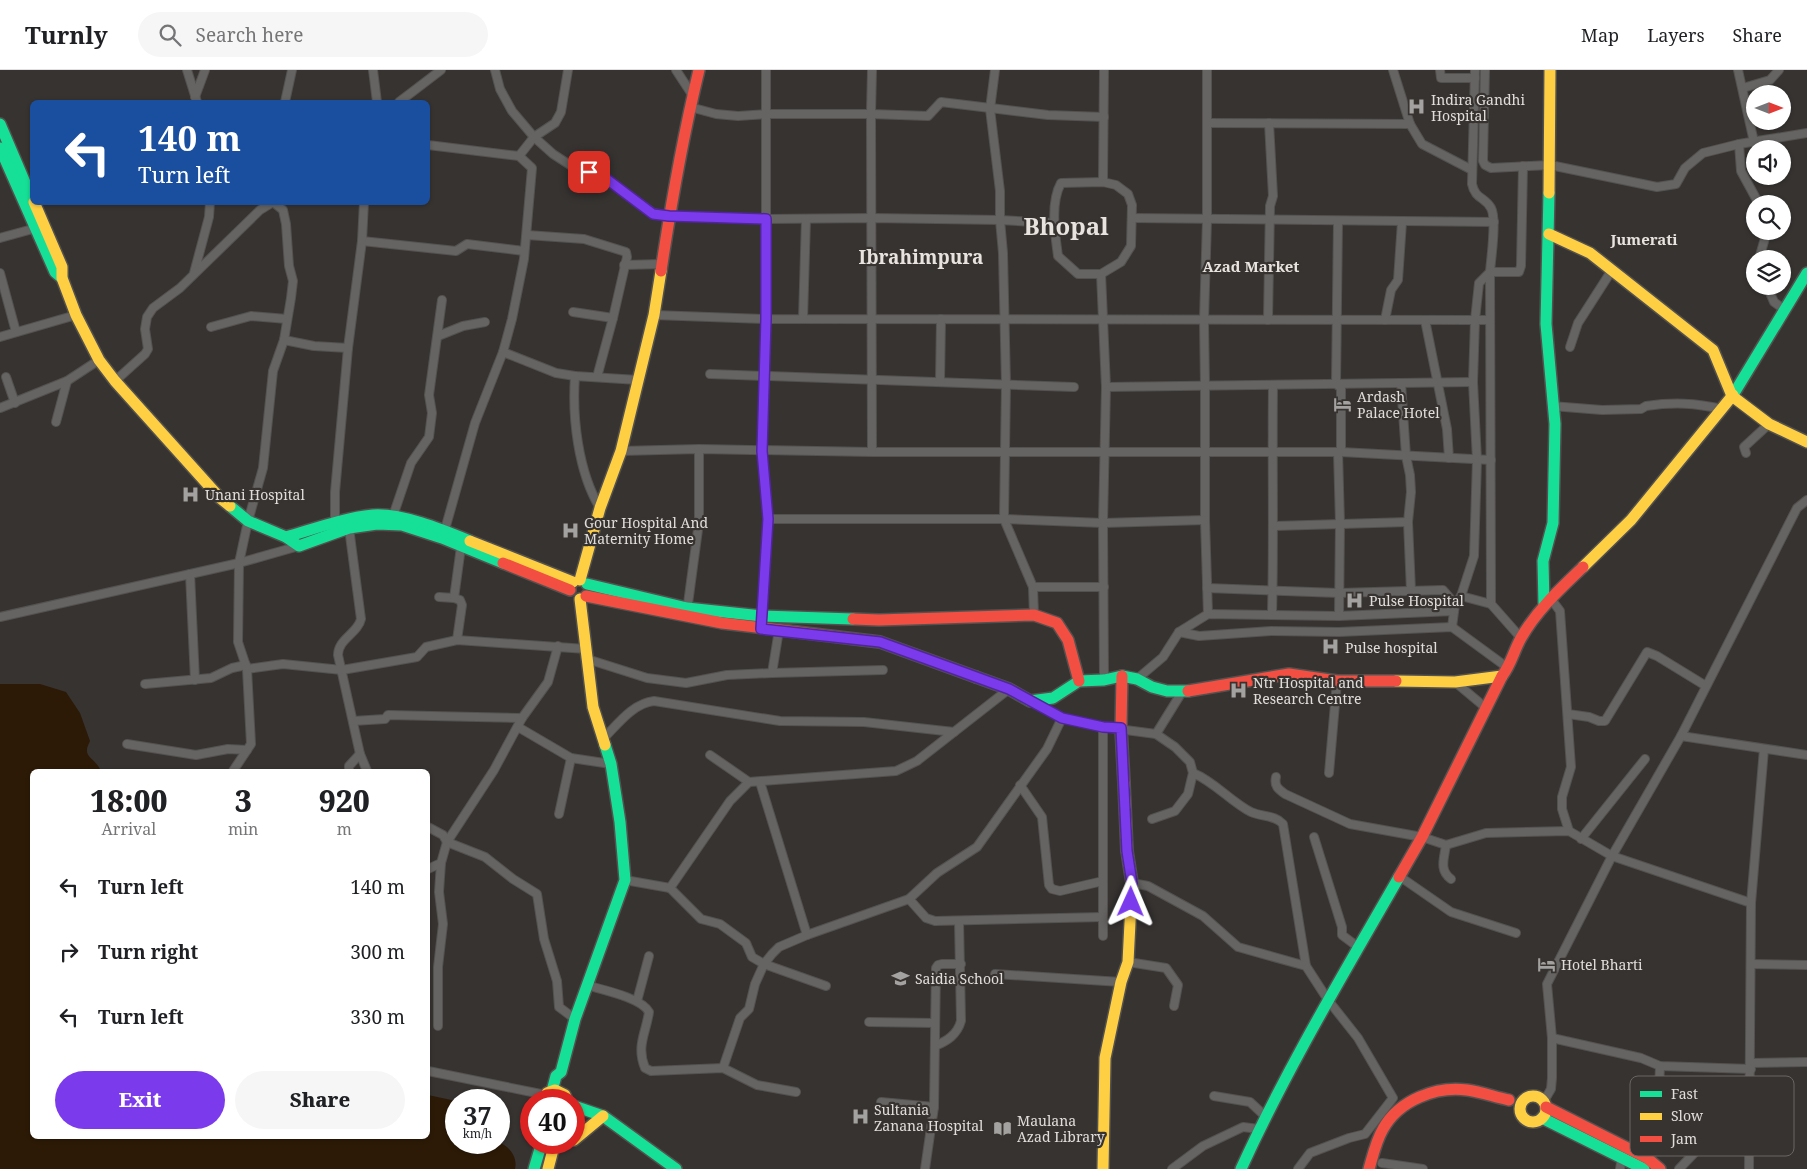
<!DOCTYPE html>
<style>
:root{--surface:#fff;--page:#f6f6f6;--text:#202124;--muted:#757577;--line:#e0e0e0;--accent:#7c3aed}
body{margin:0;font-family:"Noto Serif",serif;background:var(--page);color:var(--text);height:100vh;display:flex;flex-direction:column;font-size:19px;white-space:nowrap}
*{box-sizing:border-box;margin:0}
p{font-size:16px;color:var(--muted)}
.icon{flex:none;width:28px;height:28px;fill:none;stroke:currentColor;stroke-width:2;stroke-linecap:round;stroke-linejoin:round}
.map{position:relative;flex:1;overflow:hidden}
.details{position:absolute;left:30px;top:699px;width:400px;height:370px;display:flex;flex-direction:column;background:var(--surface);border-radius:8px;box-shadow:0 1px 4px #0004}
.details>*{flex:none}
.top-card{position:absolute;left:30px;top:30px;width:400px;height:105px;border-radius:8px;box-shadow:0 1px 4px #0004;background:#1a4fa0;color:#fff;overflow:hidden}
.needle{width:32px;rotate:90deg}
.controls{position:absolute;left:1746px;top:15px;display:grid;gap:10px}
.controls a{display:grid;place-items:center;width:45px;height:45px;border-radius:50%;background:var(--surface);box-shadow:0 1px 4px #0004;font-size:25px}
.speed{position:absolute;left:445px;top:1019px;display:flex;gap:10px;font-size:25px;font-weight:700;text-align:center}
.speed>*{display:grid;place-content:center;width:65px;height:65px;border-radius:50%;background:var(--surface);box-shadow:0 1px 4px #0004;line-height:1}
.speed small{font-size:12px;font-weight:400}
.speed .limit{border:8px solid #d22;background:#fff;color:#111}
.pin{position:absolute;display:grid;place-items:center;width:42px;height:42px;color:#fff;margin:-21px;border-radius:10px;box-shadow:0 2px 8px #0006}
.me{position:absolute;width:55px;margin:-28px;rotate:1deg;stroke-linejoin:round;filter:drop-shadow(0 0 4px #0008)}
.turn{display:flex;align-items:center;gap:18px;height:105px;padding:0 25px;font-size:22px}
.turn .icon{width:65px;height:65px;stroke-width:2.5}
.turn b{display:block;font-size:35px;line-height:42px}
.eta{display:flex;justify-content:space-evenly;align-items:center;height:85px;text-align:center}
.eta b{font-size:30px;font-weight:800;line-height:35px}
.action{display:flex;gap:10px;margin-top:auto;padding:10px 25px}
.action a{flex:1;height:58px;border-radius:30px;background:var(--accent);color:#fff;font-size:20px;font-weight:800;line-height:58px;text-align:center}
.action a+a{background:var(--page);color:var(--text)}
ul{padding:0;list-style:none}
li{display:flex;align-items:center;gap:15px;height:65px;padding:0 25px}
li div{flex:1}
li b{display:block;font-size:19px}
li em{font-style:normal}
header{display:flex;align-items:center;gap:30px;box-sizing:border-box;height:70px;padding:0 25px;background:var(--surface);border-bottom:1px solid var(--line)}
header strong{font-size:24px}
nav{display:flex;gap:28px;margin-inline-start:auto;font-size:18px}
.search{width:350px;height:45px;background:var(--page);display:flex;align-items:center;gap:12px;box-sizing:border-box;padding:0 18px;border-radius:28px;color:var(--muted);font-size:19px}
.map>svg:first-child{display:block}
.water{fill:#2c1a06}
.lines{fill:none;stroke-linecap:round;stroke-linejoin:round}
.street-casing{stroke:#545250;stroke-width:10}
.fast-casing{stroke:#545250;stroke-width:14}
.slow-casing{stroke:#545250;stroke-width:14}
.jam-casing{stroke:#545250;stroke-width:14}
.street{stroke:#666463;stroke-width:8}
.fast{stroke:#16e098;stroke-width:11}
.slow{stroke:#ffcf43;stroke-width:11}
.jam{stroke:#f24e42;stroke-width:11}
.route-casing{stroke:#51269a;stroke-width:12}
.route{stroke:#7c3aed;stroke-width:9}
.labels{text-anchor:middle;dominant-baseline:central;stroke-width:4.5;stroke-linejoin:round;paint-order:stroke}
.poi-label{font-size:14px;fill:#e0dddb;stroke:#373330;text-anchor:start}
.neighbourhood-label{font-size:15px;font-weight:bold;fill:#e8e3de;stroke:#373330}
.district-label{font-size:19px;font-weight:bold;fill:#e8e3de;stroke:#373330}
.town-label{font-size:24px;font-weight:bold;fill:#e8e3de;stroke:#373330}
.key{fill:#373330;stroke:#6a6663;stroke-width:1}
.key-label{font-size:14px;fill:#e0dddb}
</style>
<header>
<strong>Turnly</strong>
<div class="search"><svg class="icon" aria-label="search" viewBox="0 0 24 24"><circle cx="10" cy="10" r="6"/><path d="M15 15l6 6"/></svg>Search here</div>
<nav><a>Map</a><a>Layers</a><a>Share</a></nav>
</header>
<div class="map">
<svg width="1807" height="1099" viewBox="0 0 1807 1099">
<rect width="100%" height="100%" fill="#363331"/>
<path class="water" d="M 0,614 L 40,614 L 66,622 L 80,643 L 90,671 C 81,688 94,686 101,701 L 32,701 L 32,1066 L 428,1066 L 428,1025 L 456,1031 L 456,1072 C 468,1072 486,1070 497,1072 C 509,1075 518,1087 515,1099 L 0,1099 Z"/>
<g class="lines">
<defs>
<g id="street">
<polyline points="187,0 197,32"/>
<polyline points="373,0 377,32"/>
<polyline points="495,0 500,19 512,41 534,67 553,84 573,97 604,107 653,143 669,146 766,149 872,148 1000,150 1054,153"/>
<polyline points="676,0 693,26"/>
<polyline points="995,0 990,39 1000,121 1000,150 1003,183 1006,314 1004,449 1033,517 1034,545"/>
<polyline points="1207,0 1207,150 1204,250 1205,316 1205,450 1208,544"/>
<polyline points="1393,0 1410,54 1422,74 1472,100"/>
<polyline points="1440,0 1441,8 1475,8"/>
<path d="M 1475,0 L 1472,114 C 1475,129 1485,127 1491,138 C 1497,149 1491,188 1490,202 L 1491,534 L 1521,568"/>
<polyline points="1485,0 1483,91 1485,95 1491,98 1550,95 1657,117 1676,114 1685,98 1703,83 1739,74 1807,63"/>
<polyline points="1738,0 1754,72"/>
<polyline points="1743,18 1770,10 1779,0"/>
<polyline points="195,27 205,0"/>
<polyline points="285,32 292,0"/>
<polyline points="399,32 441,0"/>
<polyline points="690,37 716,44 738,46 766,44 871,44 928,46 941,32 1048,45 1104,47"/>
<polyline points="1207,53 1410,54"/>
<polyline points="1739,74 1741,101 1759,134"/>
<polyline points="428,75 519,86 532,98 524,189 512,249 503,282 475,353 444,463"/>
<polyline points="519,86 534,67 555,53 561,42 568,0"/>
<path d="M 1103,112 L 1116,115 L 1128,124 L 1132,135 L 1131,176 L 1121,192 L 1101,204 L 1078,204 L 1058,186 C 1055,164 1050,133 1061,113 Z"/>
<polyline points="1103,112 1104,0"/>
<polyline points="1132,148 1494,152"/>
<polyline points="1338,151 1336,314 1341,318 1341,382"/>
<polyline points="527,165 584,169 626,182 627,187 613,248"/>
<polyline points="0,168 40,157"/>
<polyline points="362,171 456,181 467,174 524,181"/>
<polyline points="1759,189 1767,161"/>
<polyline points="624,195 661,194"/>
<polyline points="0,203 16,262"/>
<polyline points="194,203 209,147 210,132"/>
<polyline points="1101,204 1106,317 1103,453 1104,610"/>
<polyline points="1767,216 1774,232 1785,240"/>
<polyline points="573,242 613,248 597,307"/>
<polyline points="654,245 766,249 1490,250"/>
<polyline points="803,249 806,149"/>
<polyline points="1268,250 1270,136 1273,126 1269,53"/>
<polyline points="1385,250 1391,220 1398,210 1402,152"/>
<polyline points="1425,250 1447,359 1449,388"/>
<polyline points="211,257 251,246 287,249"/>
<polyline points="438,266 463,256 485,252"/>
<polyline points="0,267 76,245"/>
<polyline points="284,270 314,276 348,278"/>
<polyline points="1570,277 1578,253 1612,200"/>
<polyline points="503,282 556,303 575,306 638,310"/>
<polyline points="710,304 1074,317"/>
<path d="M 575,306 C 572,347 578,402 600,438"/>
<polyline points="6,307 15,333"/>
<polyline points="115,311 145,284 148,279 145,259 147,247 153,238 180,218 260,140 273,132"/>
<polyline points="940,312 941,249"/>
<polyline points="1401,313 1406,386 1410,405 1411,422 1408,452 1411,521"/>
<polyline points="1106,317 1473,312"/>
<path d="M 1552,336 L 1602,340 L 1641,339 L 1646,336 C 1674,332 1695,333 1722,339"/>
<polyline points="0,338 67,311 99,290"/>
<polyline points="56,352 67,311"/>
<polyline points="621,381 699,379 872,382 1341,382 1491,390"/>
<polyline points="872,382 871,44 872,0"/>
<polyline points="1338,382 1340,453 1339,546"/>
<polyline points="1746,383 1744,377 1769,354"/>
<polyline points="393,446 411,393 429,367 432,343 429,325 442,230"/>
<polyline points="768,449 1004,449 1103,453 1205,450"/>
<polyline points="335,456 335,422 348,278 362,171 364,132"/>
<polyline points="1274,456 1408,452"/>
<path d="M 349,458 L 361,549 C 358,563 338,569 338,585 L 360,684 L 367,701"/>
<polyline points="190,504 195,610"/>
<polyline points="1033,517 1104,517"/>
<polyline points="1207,518 1339,523 1443,520 1455,534"/>
<polyline points="1461,526 1474,486 1477,390 1473,312 1475,250 1479,213 1490,202 1519,202 1521,196 1523,96"/>
<polyline points="439,527 454,528 460,530 462,535 457,570"/>
<polyline points="454,528 461,477"/>
<polyline points="1551,529 1560,541 1571,697 1562,727 1562,739 1569,761"/>
<polyline points="687,541 699,452 699,379"/>
<path d="M 1272,545 C 1274,468 1272,392 1273,315"/>
<polyline points="0,547 239,493 299,476"/>
<polyline points="1452,557 1455,534 1461,526 1491,534"/>
<polyline points="761,559 768,449 762,381 766,249 766,0"/>
<polyline points="1179,562 1199,566 1271,561 1339,562 1452,557 1508,598"/>
<polyline points="587,589 647,608 686,613 727,605 772,603 779,560"/>
<polyline points="247,599 283,594 342,600 417,587 426,577 457,570 586,579"/>
<polyline points="772,603 883,600"/>
<polyline points="1137,609 1163,587 1179,562 1208,544 1339,546 1454,541"/>
<polyline points="1455,612 1486,638"/>
<polyline points="145,614 211,608 232,598 246,595"/>
<polyline points="1032,632 1062,648 1103,657 1156,664 1175,677 1190,692 1193,703 1188,724 1175,741 1152,749"/>
<polyline points="1568,644 1589,647 1599,651 1605,651 1647,582 1657,586 1706,616"/>
<polyline points="353,651 385,649 388,645 522,648"/>
<polyline points="518,657 571,688 611,694"/>
<polyline points="1103,657 1103,866"/>
<polyline points="1156,664 1182,622"/>
<polyline points="1681,666 1807,685"/>
<path d="M 602,670 C 617,655 633,633 654,631 L 780,651 L 864,652 L 954,662"/>
<polyline points="127,674 196,685 228,679 247,680"/>
<polyline points="710,685 749,712"/>
<polyline points="233,701 251,674 247,599 238,572 239,493 248,451 263,398 273,301 284,270 291,228 293,211 289,196 286,154 283,140 273,132"/>
<polyline points="349,701 349,696 360,684"/>
<path d="M 1193,703 C 1215,712 1231,732 1251,742 C 1262,747 1275,745 1283,754 L 1306,896 L 1328,930 L 1358,968 L 1393,1028 L 1365,1064 L 1349,1068 L 1310,1083 L 1298,1099"/>
<polyline points="1329,703 1337,611"/>
<path d="M 1276,707 C 1274,716 1278,719 1285,724 L 1350,754 L 1422,767 L 1446,775 L 1486,763 L 1569,761 L 1612,786 L 1751,833"/>
<polyline points="760,712 807,865"/>
<polyline points="1020,715 1042,747 1049,815 1052,819 1060,821 1103,811"/>
<polyline points="559,744 571,688"/>
<polyline points="428,757 443,765 447,772 485,787 513,809 537,824 544,869 557,911 559,937 575,949"/>
<polyline points="1314,767 1342,857 1342,865 1358,877"/>
<polyline points="1581,769 1645,689"/>
<path d="M 1446,775 C 1444,789 1439,800 1451,809"/>
<polyline points="428,799 441,793 447,772 494,700 522,648 548,612 558,576"/>
<polyline points="1399,806 1451,842 1516,863"/>
<polyline points="625,810 670,818 730,731 749,712 896,701 917,691 1009,619"/>
<polyline points="1132,813 1148,816 1203,846 1238,877 1306,896"/>
<polyline points="670,818 701,849 720,854 746,873 752,887 764,894 826,916"/>
<polyline points="909,829 926,848 935,851 1103,847"/>
<polyline points="1128,892 1166,898 1178,915 1174,936"/>
<polyline points="1751,894 1807,895"/>
<polyline points="995,904 1121,912"/>
<path d="M 586,915 C 603,920 642,928 649,942 C 646,963 636,976 645,998 L 651,1001 L 723,998 L 757,1015 L 796,1022"/>
<polyline points="637,931 649,886"/>
<polyline points="869,952 935,953"/>
<polyline points="438,956 438,897 443,854 439,822 441,793"/>
<polyline points="1552,968 1641,988 1660,996 1751,999"/>
<path d="M 935,976 C 947,971 957,965 961,951 L 959,851"/>
<polyline points="1751,993 1807,992"/>
<polyline points="723,998 740,948 749,939 755,914 764,894 772,884 779,877 807,865 909,829 937,803 977,777 1047,679 1062,648"/>
<polyline points="428,1001 546,1025"/>
<polyline points="1214,1026 1250,1032 1265,1046"/>
<polyline points="1544,1031 1551,1019 1552,1008 1552,968 1547,914 1612,786 1681,666 1797,438 1807,430"/>
<polyline points="881,1032 934,1037"/>
<polyline points="1647,1088 1657,1068 1660,996"/>
<polyline points="1382,1093 1423,1099"/>
<polyline points="925,1099 934,1037 936,898 938,895 942,894 961,894"/>
<polyline points="1172,1099 1203,1076 1243,1057 1259,1059"/>
<polyline points="1620,1099 1622,1087"/>
<polyline points="1679,1099 1703,1074 1714,1072 1750,1074"/>
<polyline points="1749,1099 1751,833 1764,679"/>
</g>
<g id="fast">
<polyline points="0,54 32,129"/>
<polyline points="0,78 55,202 62,208"/>
<polyline points="1733,325 1807,203"/>
<polyline points="230,436 248,451 286,467 299,476 349,458 377,454 402,455 442,468 503,493"/>
<path d="M 286,467 C 314,459 343,448 373,445 C 402,443 443,460 470,471"/>
<polyline points="587,514 687,538 762,546 853,549"/>
<polyline points="1544,535 1543,491 1553,453 1555,354 1546,254 1549,123"/>
<polyline points="976,607 1009,619 1030,631 1053,628 1079,611 1104,610 1122,606 1137,609 1152,617 1167,621 1188,621"/>
<polyline points="552,1021 556,1006 561,1002 575,949 625,810 620,752 611,694 605,675"/>
<polyline points="574,1036 603,1046 676,1099"/>
<polyline points="1542,1048 1644,1099"/>
<polyline points="534,1099 542,1072"/>
<path d="M 1241,1099 C 1287,998 1344,903 1399,807"/>
</g>
<g id="slow">
<polyline points="1549,123 1550,0"/>
<polyline points="34,132 62,197 62,208 76,245 99,290 115,311 220,428 230,436"/>
<polyline points="1549,164 1590,183 1713,280 1732,326 1769,354 1807,372"/>
<polyline points="470,471 573,512"/>
<polyline points="1583,497 1631,450 1733,325"/>
<polyline points="580,510 600,438 621,381 654,245 661,201"/>
<polyline points="580,529 593,637 605,675"/>
<polyline points="1396,611 1455,612 1502,606"/>
<circle cx="1533" cy="1039" r="13"/>
<polyline points="544,1030 547,1023 555,1020 565,1025 567,1030"/>
<polyline points="574,1070 603,1046"/>
<polyline points="548,1099 555,1072"/>
<polyline points="1103,1099 1105,988 1121,912 1128,892 1132,813 1127,781 1124,713"/>
</g>
<g id="jam">
<path d="M 661,201 C 671,134 683,66 699,0"/>
<polyline points="503,493 570,520"/>
<polyline points="586,526 722,553 880,572 976,607"/>
<polyline points="853,549 879,550 1034,545 1057,553 1068,570 1079,611"/>
<polyline points="1122,606 1121,658 1124,713"/>
<polyline points="1188,621 1289,604 1337,611 1396,611"/>
<path d="M 1399,807 L 1422,767 L 1502,606 C 1511,595 1514,580 1521,568 C 1537,540 1560,519 1583,497"/>
<polyline points="1546,1037 1647,1088 1660,1099"/>
<path d="M 1369,1099 C 1373,1085 1376,1071 1383,1059 C 1399,1030 1436,1016 1467,1020 C 1481,1022 1495,1027 1509,1030"/>
</g>
</defs>
<use href="#street" class="street-casing"/>
<use href="#fast" class="fast-casing"/>
<use href="#slow" class="slow-casing"/>
<use href="#jam" class="jam-casing"/>
<use href="#street" class="street"/>
<use href="#fast" class="fast"/>
<use href="#slow" class="slow"/>
<use href="#jam" class="jam"/>
</g>
<g class="lines">
<defs>
<polyline id="route" points="589,102 604,107 653,144 669,146 766,149 766,249 762,381 768,449 761,559 880,572 1009,619 1062,648 1103,657 1121,658 1127,781 1132,813 1131,832"/>
</defs>
<use href="#route" class="route-casing"/>
<use href="#route" class="route"/>
</g>
<defs>
<symbol id="hospital-bare" viewBox="-9 -9 18 18"><path d="M-5-5h3v3.5h4V-5h3V5h-3V1.5h-4V5h-3Z" fill="#a4a2a0" stroke="#373330" stroke-width="2.5" paint-order="stroke"/></symbol>
<symbol id="hotel-bare" viewBox="-9 -9 18 18"><path d="M-6-4.5h1.5V1H6V5H4.5V3h-9V5H-6ZM-4 0a1.8 1.8 0 1 1 3.6 0ZM.5 0V-2.5h3Q6-2.5 6 0Z" fill="#a4a2a0" stroke="#373330" stroke-width="2.5" paint-order="stroke"/></symbol>
<symbol id="school-bare" viewBox="-9 -9 18 18"><path d="M0-5L7-2L0 1L-7-2ZM-4 1L0 2.5L4 1V4Q0 6-4 4Z" fill="#a4a2a0" stroke="#373330" stroke-width="2.5" paint-order="stroke"/></symbol>
<symbol id="library-bare" viewBox="-9 -9 18 18"><path d="M-6-4Q-3-5.5-.7-3.5V5Q-3 3-6 4ZM6-4Q3-5.5 .7-3.5V5Q3 3 6 4Z" fill="#a4a2a0" stroke="#373330" stroke-width="2.5" paint-order="stroke"/></symbol>
</defs>
<g fill-rule="evenodd">
<use href="#hospital-bare" x="1404" y="24" width="25" height="25"/>
<use href="#hotel-bare" x="1330" y="322" width="25" height="25"/>
<use href="#hospital-bare" x="178" y="412" width="25" height="25"/>
<use href="#hospital-bare" x="558" y="448" width="25" height="25"/>
<use href="#hospital-bare" x="1342" y="518" width="25" height="25"/>
<use href="#hospital-bare" x="1318" y="564" width="25" height="25"/>
<use href="#hospital-bare" x="1226" y="608" width="25" height="25"/>
<use href="#hotel-bare" x="1534" y="882" width="25" height="25"/>
<use href="#school-bare" x="888" y="896" width="25" height="25"/>
<use href="#hospital-bare" x="848" y="1034" width="25" height="25"/>
<use href="#library-bare" x="990" y="1046" width="25" height="25"/>
</g>
<g class="labels">
<g class="poi-label">
<text x="1431" y="29">Indira Gandhi<tspan x="1431" dy="16">Hospital</tspan></text>
<text x="1357" y="326">Ardash<tspan x="1357" dy="16">Palace Hotel</tspan></text>
<text x="205" y="424">Unani Hospital</text>
<text x="584" y="452">Gour Hospital And<tspan x="584" dy="16">Maternity Home</tspan></text>
<text x="1369" y="530">Pulse Hospital</text>
<text x="1345" y="577">Pulse hospital</text>
<text x="1253" y="612">Ntr Hospital and<tspan x="1253" dy="16">Research Centre</tspan></text>
<text x="1561" y="894">Hotel Bharti</text>
<text x="915" y="908">Saidia School</text>
<text x="874" y="1039">Sultania<tspan x="874" dy="16">Zanana Hospital</tspan></text>
<text x="1017" y="1050">Maulana<tspan x="1017" dy="16">Azad Library</tspan></text>
</g>
<g class="neighbourhood-label">
<text x="1644" y="169">Jumerati</text>
<text x="1251" y="196">Azad Market</text>
</g>
<g class="district-label">
<text x="921" y="187">Ibrahimpura</text>
</g>
<g class="town-label">
<text x="1066" y="155">Bhopal</text>
</g>
</g>
<rect x="1630" y="1006" width="164" height="80" rx="8" class="key"/>
<rect x="1640" y="1021" width="22" height="6" fill="#16e098"/>
<rect x="1640" y="1043" width="22" height="7" fill="#ffcf43"/>
<rect x="1640" y="1066" width="22" height="6" fill="#f24e42"/>
<g class="key-label">
<text x="1671" y="1029">Fast</text>
<text x="1671" y="1051">Slow</text>
<text x="1671" y="1074">Jam</text>
</g>
</svg>
<div class="controls">
<a><svg class="needle" viewBox="-14 -14 28 28"><path d="M0-13l5 13h-10z" fill="#e53935"/><path d="M0 13l5-13h-10z" fill="#757577"/></svg></a>
<a><svg class="icon" aria-label="sound" viewBox="0 0 24 24"><path d="M4 9h4l5-4v14l-5-4H4zM17 9q2 3 0 6"/></svg></a>
<a><svg class="icon" aria-label="search" viewBox="0 0 24 24"><circle cx="10" cy="10" r="6"/><path d="M15 15l6 6"/></svg></a>
<a><svg class="icon" aria-label="layers" viewBox="0 0 24 24"><path d="M12 4l9 5-9 5-9-5zM3 14l9 5 9-5"/></svg></a>
</div>
<div class="speed"><div>37<small>km/h</small></div><div class="limit">40</div></div>
<div class="pin" style="left:589px;top:102px;background:#d93025"><svg class="icon" aria-label="arrive" viewBox="0 0 24 24"><path d="M6 21V4h12l-3 4 3 4H6"/></svg></div>
<svg class="me" style="left:1131px;top:832px" viewBox="-20 -20 40 40"><path d="M0-17L14 15 0 8-14 15z" fill="#7c3aed" stroke="#fff" stroke-width="4"/></svg>
<div class="top-card">
<div class="turn"><svg class="icon" aria-label="left" viewBox="0 0 24 24"><path d="M17 20v-9H6M10 6l-5 5 5 5"/></svg><div><b>140 m</b>Turn left</div></div>
</div>
<section class="details">
<div class="eta">
<div><b>18:00</b><p>Arrival</p></div>
<div><b>3</b><p>min</p></div>
<div><b>920</b><p>m</p></div>
</div>
<ul>
<li><svg class="icon" aria-label="left" viewBox="0 0 24 24"><path d="M17 20v-9H6M10 6l-5 5 5 5"/></svg><div><b>Turn left</b></div><em>140 m</em></li>
<li><svg class="icon" aria-label="right" viewBox="0 0 24 24"><path d="M7 20v-9h11M14 6l5 5-5 5"/></svg><div><b>Turn right</b></div><em>300 m</em></li>
<li><svg class="icon" aria-label="left" viewBox="0 0 24 24"><path d="M17 20v-9H6M10 6l-5 5 5 5"/></svg><div><b>Turn left</b></div><em>330 m</em></li>
</ul>
<div class="action"><a>Exit</a><a>Share</a></div>
</section>
</div>
